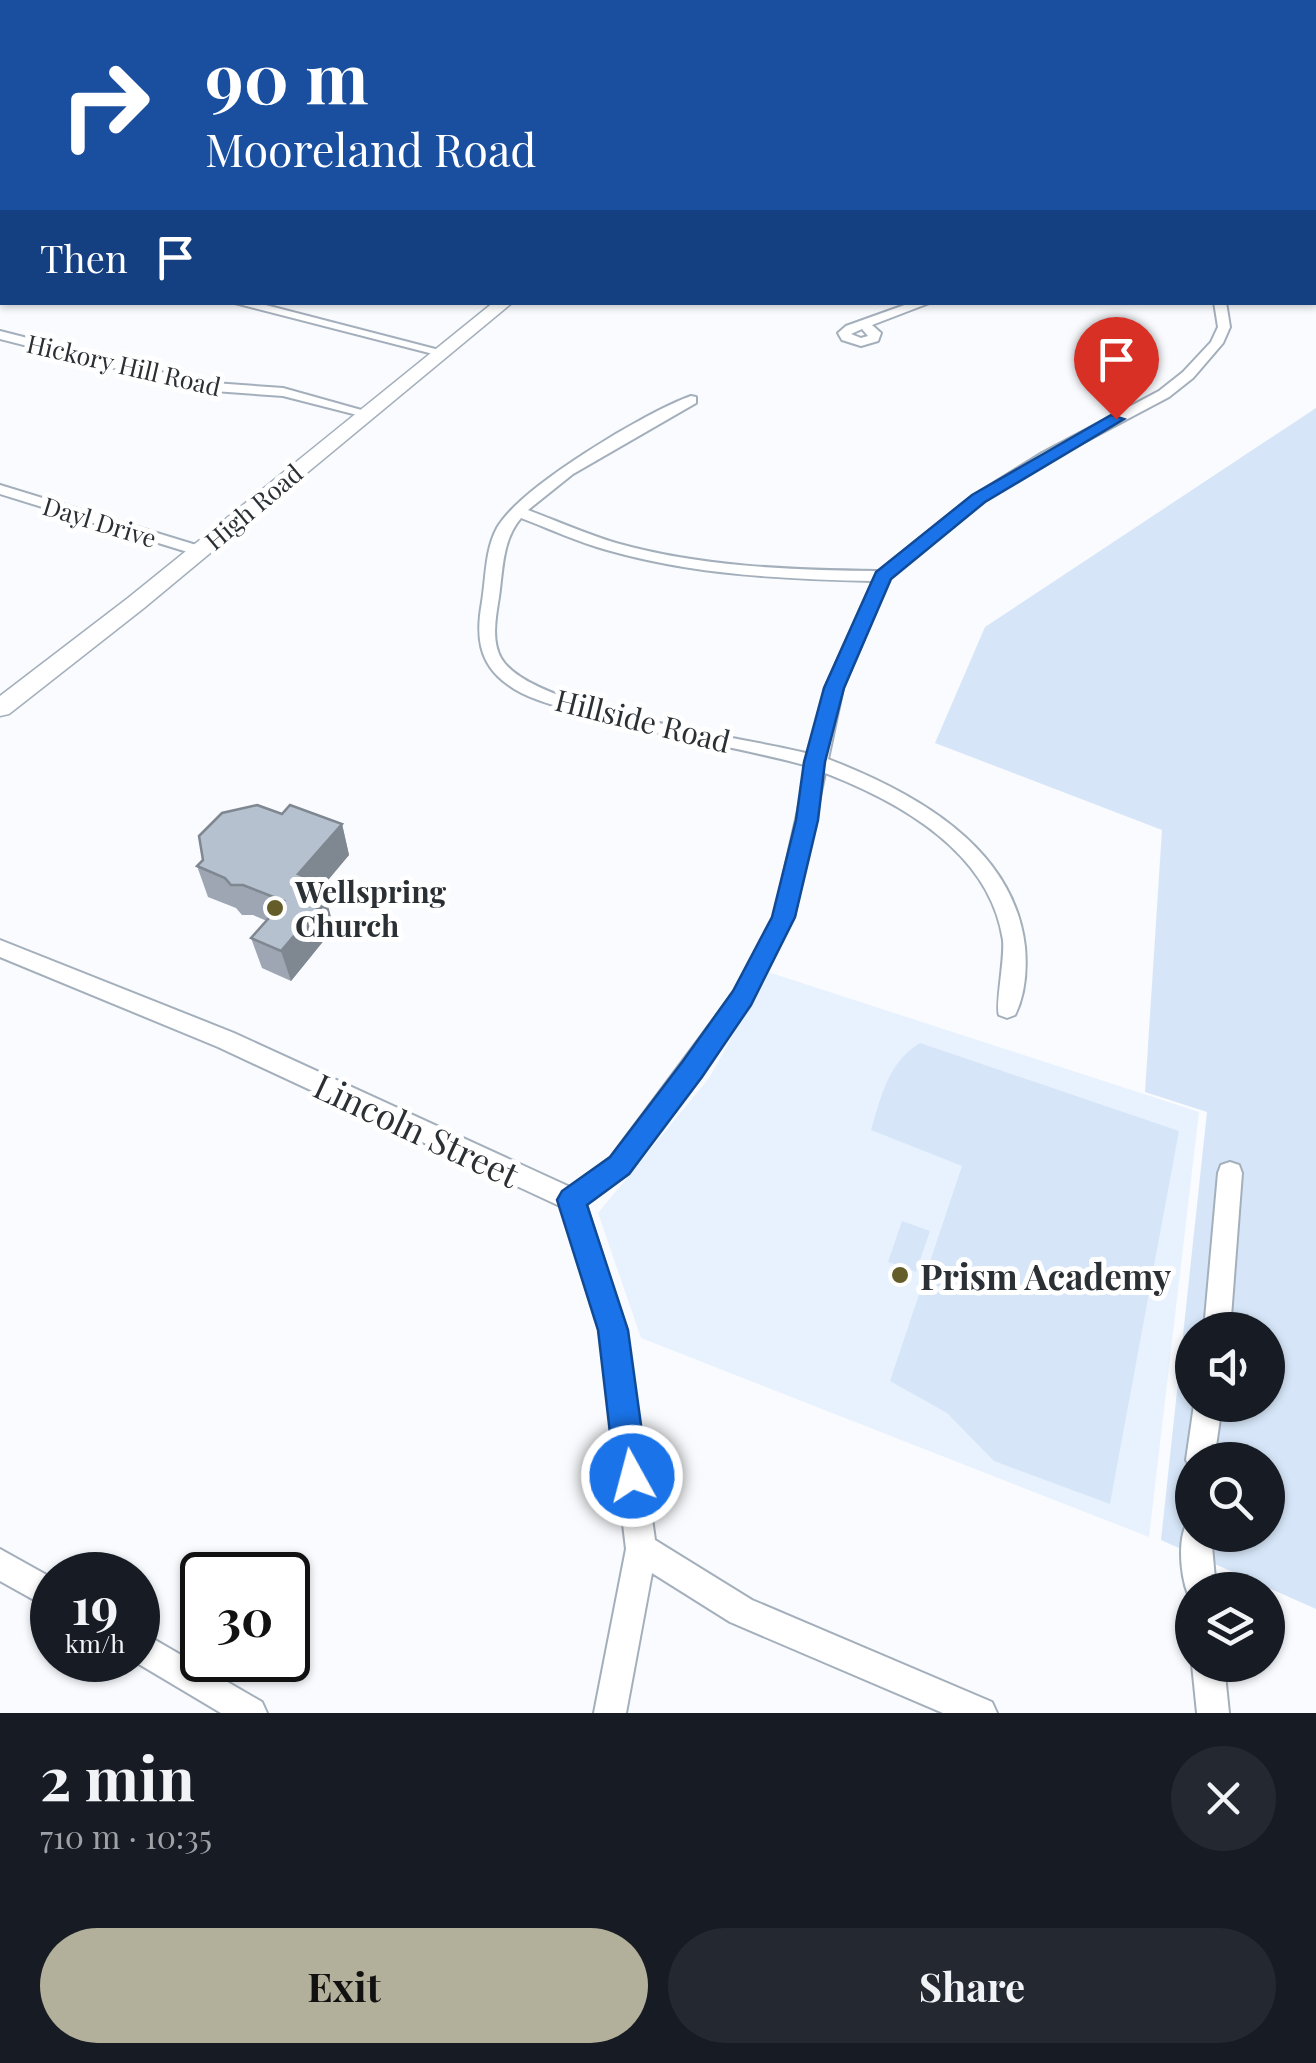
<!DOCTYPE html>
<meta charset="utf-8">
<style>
:root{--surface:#171b24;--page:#242831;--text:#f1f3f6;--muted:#9ea1a6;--accent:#b2b09a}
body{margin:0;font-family:"Playfair Display",serif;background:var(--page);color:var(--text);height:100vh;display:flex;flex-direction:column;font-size:38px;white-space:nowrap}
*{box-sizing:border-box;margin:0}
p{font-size:32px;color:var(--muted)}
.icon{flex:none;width:55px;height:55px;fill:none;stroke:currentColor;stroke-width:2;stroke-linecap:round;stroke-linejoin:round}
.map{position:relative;height:1713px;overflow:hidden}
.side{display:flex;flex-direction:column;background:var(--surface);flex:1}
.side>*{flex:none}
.hud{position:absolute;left:0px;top:0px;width:1318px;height:305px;box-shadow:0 2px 8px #0004;background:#1a4fa0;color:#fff;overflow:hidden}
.buttons{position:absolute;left:1175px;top:1312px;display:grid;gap:20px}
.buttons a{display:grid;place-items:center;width:110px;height:110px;border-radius:50%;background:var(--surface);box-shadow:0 2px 8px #0004;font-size:50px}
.speed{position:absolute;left:30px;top:1552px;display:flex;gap:20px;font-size:50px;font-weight:700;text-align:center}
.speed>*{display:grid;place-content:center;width:130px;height:130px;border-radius:50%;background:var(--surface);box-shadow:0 2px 8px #0004;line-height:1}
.speed small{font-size:25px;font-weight:400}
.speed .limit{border:5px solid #111;border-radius:15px;background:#fff;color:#111}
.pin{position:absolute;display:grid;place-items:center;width:85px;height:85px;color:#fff;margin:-102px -42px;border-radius:50% 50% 50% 0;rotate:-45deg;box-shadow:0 0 10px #0007}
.pin .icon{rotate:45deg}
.me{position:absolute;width:110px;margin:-55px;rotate:353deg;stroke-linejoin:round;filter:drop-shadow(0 0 8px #0008)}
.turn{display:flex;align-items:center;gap:35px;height:210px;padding:0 40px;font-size:45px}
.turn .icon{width:130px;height:130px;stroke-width:2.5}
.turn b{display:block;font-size:70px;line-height:85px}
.then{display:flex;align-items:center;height:95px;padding:0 40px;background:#0003;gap:20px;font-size:38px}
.round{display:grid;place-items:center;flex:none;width:105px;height:105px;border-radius:52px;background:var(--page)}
.headline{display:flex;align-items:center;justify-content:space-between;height:170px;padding:0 40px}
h1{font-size:60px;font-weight:700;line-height:75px}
.primary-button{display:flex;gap:20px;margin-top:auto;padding:20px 40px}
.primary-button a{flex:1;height:115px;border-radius:60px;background:var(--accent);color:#111;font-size:40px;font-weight:700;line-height:115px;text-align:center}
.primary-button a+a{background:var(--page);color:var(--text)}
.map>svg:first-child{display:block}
.built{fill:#e8f2ff}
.green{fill:#d6e6f8;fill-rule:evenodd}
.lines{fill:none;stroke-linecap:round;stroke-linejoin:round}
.stream{stroke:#7a9fca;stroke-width:2.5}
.minor-casing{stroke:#a4afbc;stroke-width:4}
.major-casing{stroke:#a4afbc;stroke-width:3}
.minor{fill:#fff;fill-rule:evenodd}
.major{fill:#fff;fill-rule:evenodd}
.wall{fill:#9da6b2}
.shaded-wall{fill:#7f8791}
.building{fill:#b6c1cf;stroke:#7f8791;stroke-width:2.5}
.route{fill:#1a73e8;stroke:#114b97;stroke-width:2.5}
.poi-dot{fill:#645d2a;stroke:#fff;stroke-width:4}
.labels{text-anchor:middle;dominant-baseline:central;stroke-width:10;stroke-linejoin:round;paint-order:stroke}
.far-street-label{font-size:25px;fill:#2b3035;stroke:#fff}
.street-label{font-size:30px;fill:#2b3035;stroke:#fff}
.poi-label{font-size:30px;font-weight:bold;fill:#2b3035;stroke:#fff;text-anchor:start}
.near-street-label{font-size:35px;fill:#2b3035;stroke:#fff}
.near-poi-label{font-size:35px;font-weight:bold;fill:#2b3035;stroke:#fff;text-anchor:start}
</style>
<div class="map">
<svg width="1316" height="1713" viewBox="0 0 1316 1713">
<rect width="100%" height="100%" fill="#f9fbfe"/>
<polygon class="built" points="768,972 1199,1112 1149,1537 641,1338 598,1213 709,1078"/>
<g class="green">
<path d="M 1316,408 L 1316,1609 L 1161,1540 L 1207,1112 L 1145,1092 L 1162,830 L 935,743 L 985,627 ZM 1192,1330 L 1268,1330 L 1268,1405 L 1192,1405 ZM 1192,1460 L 1268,1460 L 1268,1535 L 1192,1535 Z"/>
<path d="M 920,1043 L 1179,1131 L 1110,1504 L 994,1461 L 947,1413 L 890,1381 L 962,1166 L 871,1130 C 881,1097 888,1062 920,1043 Z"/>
<polygon points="902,1221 930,1231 916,1272 888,1262"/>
</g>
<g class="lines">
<polyline class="stream" points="422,0 432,2"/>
<defs>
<g id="minor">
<rect x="0" y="6" width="2" height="5"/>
<rect x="1315" y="31" width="1" height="6"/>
<polygon points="2,72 2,78 0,79 0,73"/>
<rect x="1315" y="135" width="1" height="6"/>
<rect x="1315" y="196" width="1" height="6"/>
<rect x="0" y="232" width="2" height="7"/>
<rect x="1315" y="273" width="1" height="8"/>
<polygon points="231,302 254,302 447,352 441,356"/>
<path d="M 913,302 L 932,302 L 872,325 L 881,333 L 878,341 L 861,346 L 842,340 L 838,333 L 846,326 ZM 862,329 L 868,336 L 861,338 L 851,334 Z"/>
<path d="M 1214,302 L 1226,302 L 1230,327 L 1223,343 L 1193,378 L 1169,397 L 1052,459 L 983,502 L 890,578 L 843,688 L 828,759 C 913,792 1014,846 1025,947 C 1027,970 1025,995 1015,1015 L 1007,1018 L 999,1015 C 995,1007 1005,959 1003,940 C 990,852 900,802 825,773 L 794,917 L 750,1004 L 629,1173 L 586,1204 L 626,1330 L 655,1540 L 752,1600 L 992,1702 L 997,1713 L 943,1713 L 730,1622 L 652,1573 L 626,1713 L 594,1713 L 626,1549 L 600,1330 L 562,1207 L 218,1047 L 0,957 L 0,940 L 234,1033 L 570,1187 L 611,1157 L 734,992 L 774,917 L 808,766 C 729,744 647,735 570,710 C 549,704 524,697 507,684 C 478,663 476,635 482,602 C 486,578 485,550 497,528 C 520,487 646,412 691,396 L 696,397 L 696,403 L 573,474 L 528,510 C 557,521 586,534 616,543 C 701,567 791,570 879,571 L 973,496 L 1042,453 L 1159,391 L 1183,372 L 1211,342 L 1218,327 ZM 521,518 C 550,529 578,542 607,550 C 694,575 783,579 873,581 L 825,688 L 810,754 C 747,737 531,711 501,658 C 491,640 496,616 499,597 C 503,570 502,540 521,518 Z"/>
<polygon points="0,331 200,382 283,388 372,413 365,417 283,396 200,390 0,339"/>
<polygon points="0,485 206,548 208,551 206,554 194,554 0,494"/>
<polygon points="1230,1162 1239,1165 1242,1173 1230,1330 1204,1330 1218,1173 1221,1165"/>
<polygon points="1194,1405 1222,1405 1214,1460 1192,1460 1192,1471 1186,1460"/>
<path d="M 1192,1522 L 1192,1535 L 1211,1535 L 1216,1590 L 1192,1590 L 1192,1602 C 1181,1585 1177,1544 1186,1525 Z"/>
<polygon points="0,1549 52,1578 52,1610 0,1581"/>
<polygon points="138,1630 262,1702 267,1713 221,1713 132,1660 138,1660"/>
<polygon points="1192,1664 1224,1665 1229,1713 1197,1713"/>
</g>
<g id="major">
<rect x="1315" y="23" width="1" height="6"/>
<polygon points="494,302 513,302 144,608 9,714 0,716 0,696 128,598"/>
</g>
</defs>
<use href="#minor" class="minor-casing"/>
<use href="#major" class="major-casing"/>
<use href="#minor" class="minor"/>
<use href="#major" class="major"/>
</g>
<polygon class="wall" points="342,824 349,855 317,893 334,928 291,981 262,968 251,938 267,921 253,915 242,915 236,908 208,897 197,866"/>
<g class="shaded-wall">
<polygon points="342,824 349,855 313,898 310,914 298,874"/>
<polygon points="326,898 334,928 291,981 281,951"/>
</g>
<polygon class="building" points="257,805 282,814 290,805 342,824 298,874 307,878 301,884 326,898 281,951 251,938 284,901 243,885 231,885 225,878 197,866 203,860 199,836 222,813"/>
<polygon class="route" points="1111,415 1124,419 985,502 891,579 844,688 825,762 818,820 795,917 751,1005 702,1077 629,1174 587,1205 628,1330 648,1476 643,1488 632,1493 620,1488 615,1476 598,1330 557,1200 562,1191 610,1157 683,1061 733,991 772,917 796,820 804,762 824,688 876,572 972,495"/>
<g class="poi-dot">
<circle cx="275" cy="908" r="10"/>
<circle cx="900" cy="1275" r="10"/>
</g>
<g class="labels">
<g class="far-street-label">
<text transform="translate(124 364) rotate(13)">Hickory Hill Road</text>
<text transform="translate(253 506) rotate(-40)">High Road</text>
<text transform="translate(100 521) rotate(17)">Dayl Drive</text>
</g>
<g class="street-label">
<text transform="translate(643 720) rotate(14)">Hillside Road</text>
</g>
<g class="poi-label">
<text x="295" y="891">Wellspring<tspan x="295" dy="34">Church</tspan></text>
</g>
<g class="near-street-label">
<text transform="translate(417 1129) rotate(25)">Lincoln Street</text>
</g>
<g class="near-poi-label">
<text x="920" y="1275">Prism Academy</text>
</g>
</g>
</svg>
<div class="buttons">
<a><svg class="icon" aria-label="sound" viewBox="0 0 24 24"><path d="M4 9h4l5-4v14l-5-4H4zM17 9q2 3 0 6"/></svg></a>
<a><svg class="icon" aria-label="search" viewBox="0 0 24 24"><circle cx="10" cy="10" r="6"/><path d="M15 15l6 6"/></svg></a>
<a><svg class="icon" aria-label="layers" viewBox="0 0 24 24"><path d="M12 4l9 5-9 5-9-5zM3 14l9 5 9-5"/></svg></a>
</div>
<div class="speed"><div>19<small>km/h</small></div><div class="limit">30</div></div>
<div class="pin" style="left:1116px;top:419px;background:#d93025"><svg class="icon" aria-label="arrive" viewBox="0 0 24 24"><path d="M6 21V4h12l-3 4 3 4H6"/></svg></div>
<svg class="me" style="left:632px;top:1476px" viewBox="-20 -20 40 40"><circle r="17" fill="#1a73e8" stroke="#fff" stroke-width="3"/><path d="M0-11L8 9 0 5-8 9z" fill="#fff"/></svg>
<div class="hud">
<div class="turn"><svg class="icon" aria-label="right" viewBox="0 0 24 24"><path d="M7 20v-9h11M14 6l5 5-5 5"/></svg><div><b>90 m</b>Mooreland Road</div></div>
<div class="then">Then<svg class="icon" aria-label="arrive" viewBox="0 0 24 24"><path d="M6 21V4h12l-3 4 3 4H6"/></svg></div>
</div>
</div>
<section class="side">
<div class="headline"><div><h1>2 min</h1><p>710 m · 10:35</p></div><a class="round"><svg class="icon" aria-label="close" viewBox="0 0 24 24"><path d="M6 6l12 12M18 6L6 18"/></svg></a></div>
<div class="primary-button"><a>Exit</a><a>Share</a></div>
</section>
